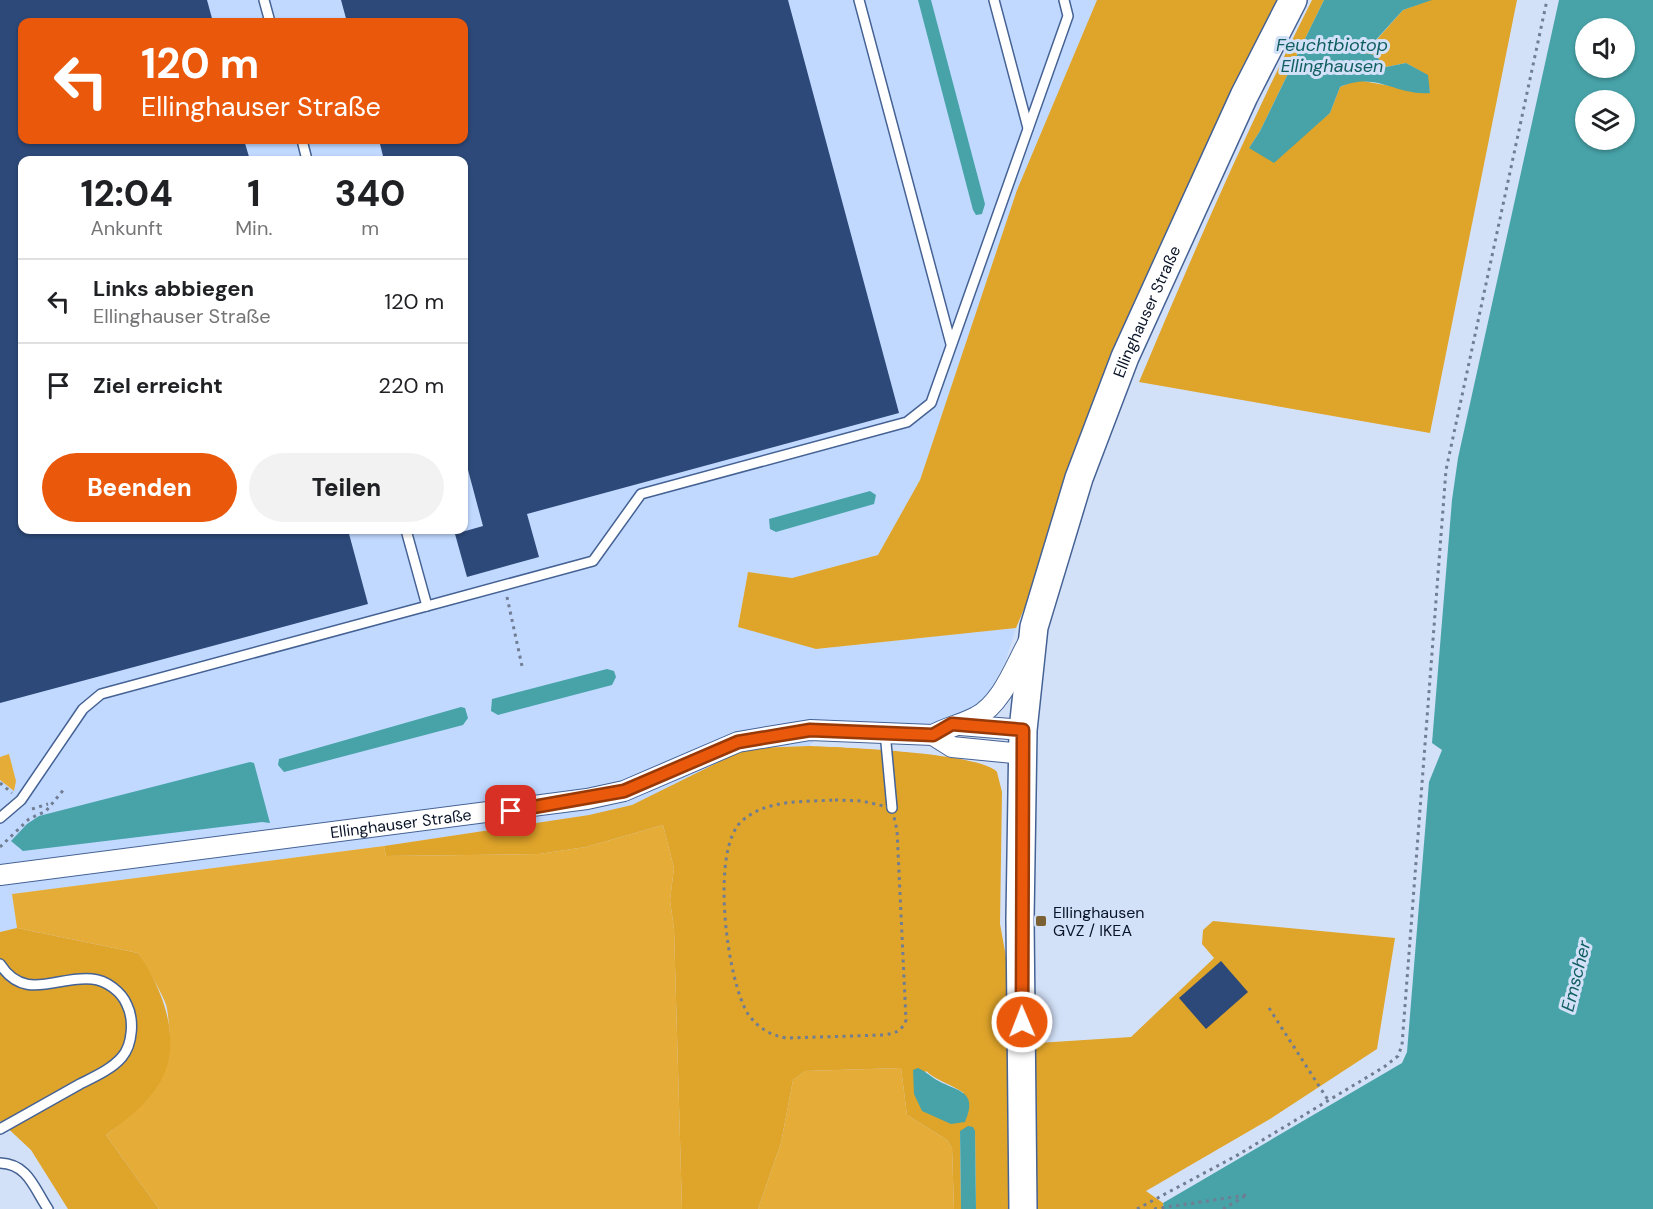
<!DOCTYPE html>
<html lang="de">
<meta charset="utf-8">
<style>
:root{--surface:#fff;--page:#f2f2f2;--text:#202124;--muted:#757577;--line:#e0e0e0;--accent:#ea580c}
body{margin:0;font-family:"DM Sans",sans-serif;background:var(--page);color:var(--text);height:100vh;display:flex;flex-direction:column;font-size:22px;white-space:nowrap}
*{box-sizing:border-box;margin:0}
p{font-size:20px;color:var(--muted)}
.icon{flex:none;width:33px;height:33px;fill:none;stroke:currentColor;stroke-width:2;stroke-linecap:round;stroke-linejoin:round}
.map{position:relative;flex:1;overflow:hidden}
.details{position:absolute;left:18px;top:156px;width:450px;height:378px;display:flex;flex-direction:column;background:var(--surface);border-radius:12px;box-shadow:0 2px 4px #0004}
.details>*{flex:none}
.banner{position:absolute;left:18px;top:18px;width:450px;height:126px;border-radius:12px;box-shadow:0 2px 4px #0004;background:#ea580c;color:#fff;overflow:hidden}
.buttons{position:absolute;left:1575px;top:18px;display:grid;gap:12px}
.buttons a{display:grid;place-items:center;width:60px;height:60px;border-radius:50%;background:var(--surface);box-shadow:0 2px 4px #0004;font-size:30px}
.pin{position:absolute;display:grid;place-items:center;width:51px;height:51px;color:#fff;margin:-26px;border-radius:12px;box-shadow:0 3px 9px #0006}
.me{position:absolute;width:66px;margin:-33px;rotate:359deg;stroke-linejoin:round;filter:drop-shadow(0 0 4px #0008)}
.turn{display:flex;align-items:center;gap:21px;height:126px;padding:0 24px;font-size:27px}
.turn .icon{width:78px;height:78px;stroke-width:2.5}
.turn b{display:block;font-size:42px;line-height:51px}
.eta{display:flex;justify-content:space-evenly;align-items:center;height:102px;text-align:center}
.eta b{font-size:36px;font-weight:800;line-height:42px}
.button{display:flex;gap:12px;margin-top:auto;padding:12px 24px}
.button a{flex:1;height:69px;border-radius:36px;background:var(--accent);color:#fff;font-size:24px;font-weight:800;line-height:69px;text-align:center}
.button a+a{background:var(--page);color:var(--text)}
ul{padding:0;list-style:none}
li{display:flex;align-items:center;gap:18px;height:84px;padding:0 24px;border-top:2px solid var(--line)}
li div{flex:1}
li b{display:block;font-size:22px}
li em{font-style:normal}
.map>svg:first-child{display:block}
.built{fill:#c1d9ff;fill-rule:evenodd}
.green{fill:#e6ac38}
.forest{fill:#dfa42a;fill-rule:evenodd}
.water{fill:#47a3a8;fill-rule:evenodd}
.building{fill:#2d4979}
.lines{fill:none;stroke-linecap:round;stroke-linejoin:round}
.service-casing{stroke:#456294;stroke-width:12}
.minor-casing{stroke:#456294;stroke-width:22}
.secondary-casing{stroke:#456294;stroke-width:30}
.path{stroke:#707d92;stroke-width:3;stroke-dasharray:3 4.5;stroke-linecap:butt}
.service{stroke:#fff;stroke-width:9}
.minor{stroke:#fff;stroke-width:20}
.secondary{stroke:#fff;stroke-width:27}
.route-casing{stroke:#983908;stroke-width:15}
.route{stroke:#ea580c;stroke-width:10}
.poi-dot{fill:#7a6032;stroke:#d3e1f8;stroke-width:2}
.labels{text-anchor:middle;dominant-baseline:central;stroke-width:6;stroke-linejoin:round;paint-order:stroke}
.street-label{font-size:16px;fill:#091428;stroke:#d3e1f8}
.poi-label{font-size:16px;fill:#091428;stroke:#d3e1f8;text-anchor:start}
.water-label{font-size:18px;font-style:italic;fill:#115e62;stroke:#d3e1f8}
</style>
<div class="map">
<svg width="1653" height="1209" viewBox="0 0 1653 1209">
<rect width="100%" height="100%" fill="#d3e1f8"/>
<path class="built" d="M 0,0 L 1097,0 L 1017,190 L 920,480 L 878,555 L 792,578 L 748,572 L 738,626 L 816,649 L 1016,628 L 1005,663 L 981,707 L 930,732 L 831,725 L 809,746 L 755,748 L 735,754 L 633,805 L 589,815 L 384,846 L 12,894 L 17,928 L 0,932 ZM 22,22 L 464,22 L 464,140 L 22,140 ZM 22,160 L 464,160 L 464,530 L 22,530 Z"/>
<g class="green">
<polygon points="9,754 16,781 14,791 0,780 0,757"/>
<path d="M 663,825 L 674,868 L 670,900 L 674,929 L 682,1209 L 159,1209 L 106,1135 C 144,1105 176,1078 169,1025 C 168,1018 168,1009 165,1002 C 158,985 147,969 138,953 L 17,928 L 12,894 L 384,846 L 386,856 L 539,854 L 586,847 Z"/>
<polygon points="901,1068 907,1115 947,1140 952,1148 954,1209 758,1209 781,1143 793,1080 805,1071"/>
</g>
<g class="forest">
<polygon points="1097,0 1293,0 1079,478 1016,628 816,649 738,627 748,572 792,578 878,555 920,480 1017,190"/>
<path d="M 1312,0 L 1324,0 L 1260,131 L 1249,148 L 1304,134 L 1330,113 L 1340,87 L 1357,80 L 1430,93 L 1427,75 L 1406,63 L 1386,67 L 1375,55 L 1364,54 L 1403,10 L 1430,0 L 1517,0 L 1430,433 L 1139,382 C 1193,253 1249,125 1312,0 Z"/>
<path d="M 809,746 C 839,747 982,753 997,772 L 1002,792 L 1000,924 L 1022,1044 L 1131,1037 L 1214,958 L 1202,944 L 1203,930 L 1213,921 L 1395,938 L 1377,1049 L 1270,1119 L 1146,1191 L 1163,1203 L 1164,1209 L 976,1209 L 975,1131 L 960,1131 L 961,1209 L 954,1209 L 952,1148 L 947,1140 L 907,1115 L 901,1068 L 805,1071 L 793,1080 L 781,1143 L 758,1209 L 682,1209 L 674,929 L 670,900 L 674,868 L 663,825 L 586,847 L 539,854 L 386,856 L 384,846 L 589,815 L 632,805 L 735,754 L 755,748 ZM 926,1071 C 937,1081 951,1084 964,1093 L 914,1094 Z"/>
<path d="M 17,928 L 138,953 C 164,990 187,1050 154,1091 C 141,1109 123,1122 106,1135 L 159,1209 L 68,1209 L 31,1150 L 0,1121 L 0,932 Z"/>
</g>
<g class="water">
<polygon points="918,0 931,0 985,204 982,214 976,215 973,210"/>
<path d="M 1324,0 L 1432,0 L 1403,10 L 1364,53 L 1375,55 L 1386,67 L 1406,63 L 1428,75 L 1430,93 C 1395,96 1377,71 1340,87 L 1330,113 L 1274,163 L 1249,148 L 1260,131 Z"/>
<path d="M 1559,0 L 1653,0 L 1653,1209 L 1164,1209 L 1163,1203 L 1402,1063 L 1407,1052 L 1429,782 L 1442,750 L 1432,743 L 1452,500 L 1458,458 ZM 1586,28 L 1624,28 L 1624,68 L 1586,68 ZM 1624,100 L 1624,140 L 1586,140 L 1586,100 Z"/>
<polygon points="870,491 876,495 874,504 776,532 770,529 769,519"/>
<polygon points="607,669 614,671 616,677 612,685 498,715 491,711 492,699"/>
<polygon points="461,707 465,708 468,718 463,725 284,772 278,765 279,759"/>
<polygon points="250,762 254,763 270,823 262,822 23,851 11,841 27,824 39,816"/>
<path d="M 918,1068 C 925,1071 929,1075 935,1079 C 954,1091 980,1089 965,1122 L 951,1124 L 922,1111 L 914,1094 L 913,1070 Z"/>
<polygon points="968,1126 973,1127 975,1131 976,1209 961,1209 960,1131"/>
</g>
<g class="building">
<polygon points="0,0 207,0 213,22 22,22 22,140 244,140 250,160 22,160 22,530 348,530 368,604 0,703"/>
<polygon points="341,0 788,0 899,413 527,514 539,557 467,577 455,534 483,526 464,455 464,160 384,160 379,140 464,140 464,22 347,22"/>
<polygon points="1221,961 1248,992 1206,1029 1179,998"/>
</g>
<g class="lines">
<defs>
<g id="service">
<polyline points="264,0 270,22"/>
<polyline points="859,0 951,344"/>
<polyline points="994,0 1028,128"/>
<polyline points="302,140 307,160"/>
<polyline points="427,606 593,561 641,494 907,422 931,403 1068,16 1064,0"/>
<polyline points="885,732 892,808"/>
<polyline points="0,818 21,800 83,709 101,694 427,606 406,530"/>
<path d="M 0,964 C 25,1003 58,975 92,979 C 106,980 122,992 127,1005 C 134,1019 133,1044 122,1057 C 112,1069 94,1077 80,1084 C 53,1099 27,1114 0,1129"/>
<path d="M 0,1163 C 28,1164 34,1188 48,1209"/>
</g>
<g id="minor">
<polyline points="960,725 1023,730"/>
<path d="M 933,735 C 947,727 961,725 976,717 C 1002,704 1015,666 1029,641"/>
<path id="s1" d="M 0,875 L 587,799 L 624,791 L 738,742 L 810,730 L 933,735 L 952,747 L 1023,754"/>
</g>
<g id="secondary">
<path id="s2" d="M 1023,1209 L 1020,919 L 1023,730 L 1034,627 L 1079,478 L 1125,357 L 1244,96 L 1293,0"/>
</g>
</defs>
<use href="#service" class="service-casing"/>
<use href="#minor" class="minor-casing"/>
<use href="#secondary" class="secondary-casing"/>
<g class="path">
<polyline points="507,597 522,666"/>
<polyline points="0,783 12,793"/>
<path d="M 835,800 L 862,801 L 892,808 L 897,830 L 906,1020 C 902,1031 896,1033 884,1035 L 786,1038 C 770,1035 758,1028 748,1014 C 727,981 709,847 743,820 C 768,799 804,802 835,800 Z"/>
<polyline points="32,809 48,804"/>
<polyline points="0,847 29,819 46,811 65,788"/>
<polyline points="1269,1008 1328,1100"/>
<polyline points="1137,1209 1236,1156 1384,1067 1398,1056 1402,1045 1446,470 1547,0"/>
<polyline points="1154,1209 1247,1195"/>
<polyline points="1223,1209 1245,1196"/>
</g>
<use href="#service" class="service"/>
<use href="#minor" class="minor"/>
<use href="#secondary" class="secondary"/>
</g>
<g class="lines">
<defs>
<polyline id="route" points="511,811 624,791 738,742 810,730 933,735 952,724 1023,730 1022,1022"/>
</defs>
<use href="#route" class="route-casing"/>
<use href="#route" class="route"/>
</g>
<rect class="poi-dot" x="1035" y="915" width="12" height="12" rx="3"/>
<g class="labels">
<g class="street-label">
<text stroke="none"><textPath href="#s2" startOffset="918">Ellinghauser Straße</textPath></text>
<text stroke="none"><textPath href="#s1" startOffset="404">Ellinghauser Straße</textPath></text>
</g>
<g class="poi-label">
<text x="1053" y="912">Ellinghausen<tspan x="1053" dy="18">GVZ / IKEA</tspan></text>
</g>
<g class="water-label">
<text x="1332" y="45">Feuchtbiotop<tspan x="1332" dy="21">Ellinghausen</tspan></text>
<text transform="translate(1576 976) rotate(-76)">Emscher</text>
</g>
</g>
</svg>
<div class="buttons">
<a><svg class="icon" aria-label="sound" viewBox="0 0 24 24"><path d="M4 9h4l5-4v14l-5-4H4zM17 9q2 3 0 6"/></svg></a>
<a><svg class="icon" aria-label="layers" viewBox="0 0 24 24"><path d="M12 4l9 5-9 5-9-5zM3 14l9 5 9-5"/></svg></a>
</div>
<div class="pin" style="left:511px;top:811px;background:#d93025"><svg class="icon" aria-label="arrive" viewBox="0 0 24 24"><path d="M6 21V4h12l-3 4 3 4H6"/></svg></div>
<svg class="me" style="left:1022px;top:1022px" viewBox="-20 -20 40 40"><circle r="17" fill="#ea580c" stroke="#fff" stroke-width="3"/><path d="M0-11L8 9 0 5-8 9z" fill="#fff"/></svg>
<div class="banner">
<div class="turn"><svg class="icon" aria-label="left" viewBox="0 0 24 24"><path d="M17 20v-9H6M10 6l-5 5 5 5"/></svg><div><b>120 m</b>Ellinghauser Straße</div></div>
</div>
<section class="details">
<div class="eta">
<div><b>12:04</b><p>Ankunft</p></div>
<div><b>1</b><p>Min.</p></div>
<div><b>340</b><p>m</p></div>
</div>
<ul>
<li><svg class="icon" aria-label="left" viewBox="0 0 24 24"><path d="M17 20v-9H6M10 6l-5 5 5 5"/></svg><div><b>Links abbiegen</b><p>Ellinghauser Straße</p></div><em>120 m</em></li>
<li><svg class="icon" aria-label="arrive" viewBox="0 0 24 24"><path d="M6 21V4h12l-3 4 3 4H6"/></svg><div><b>Ziel erreicht</b></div><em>220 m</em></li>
</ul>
<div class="button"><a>Beenden</a><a>Teilen</a></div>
</section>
</div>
